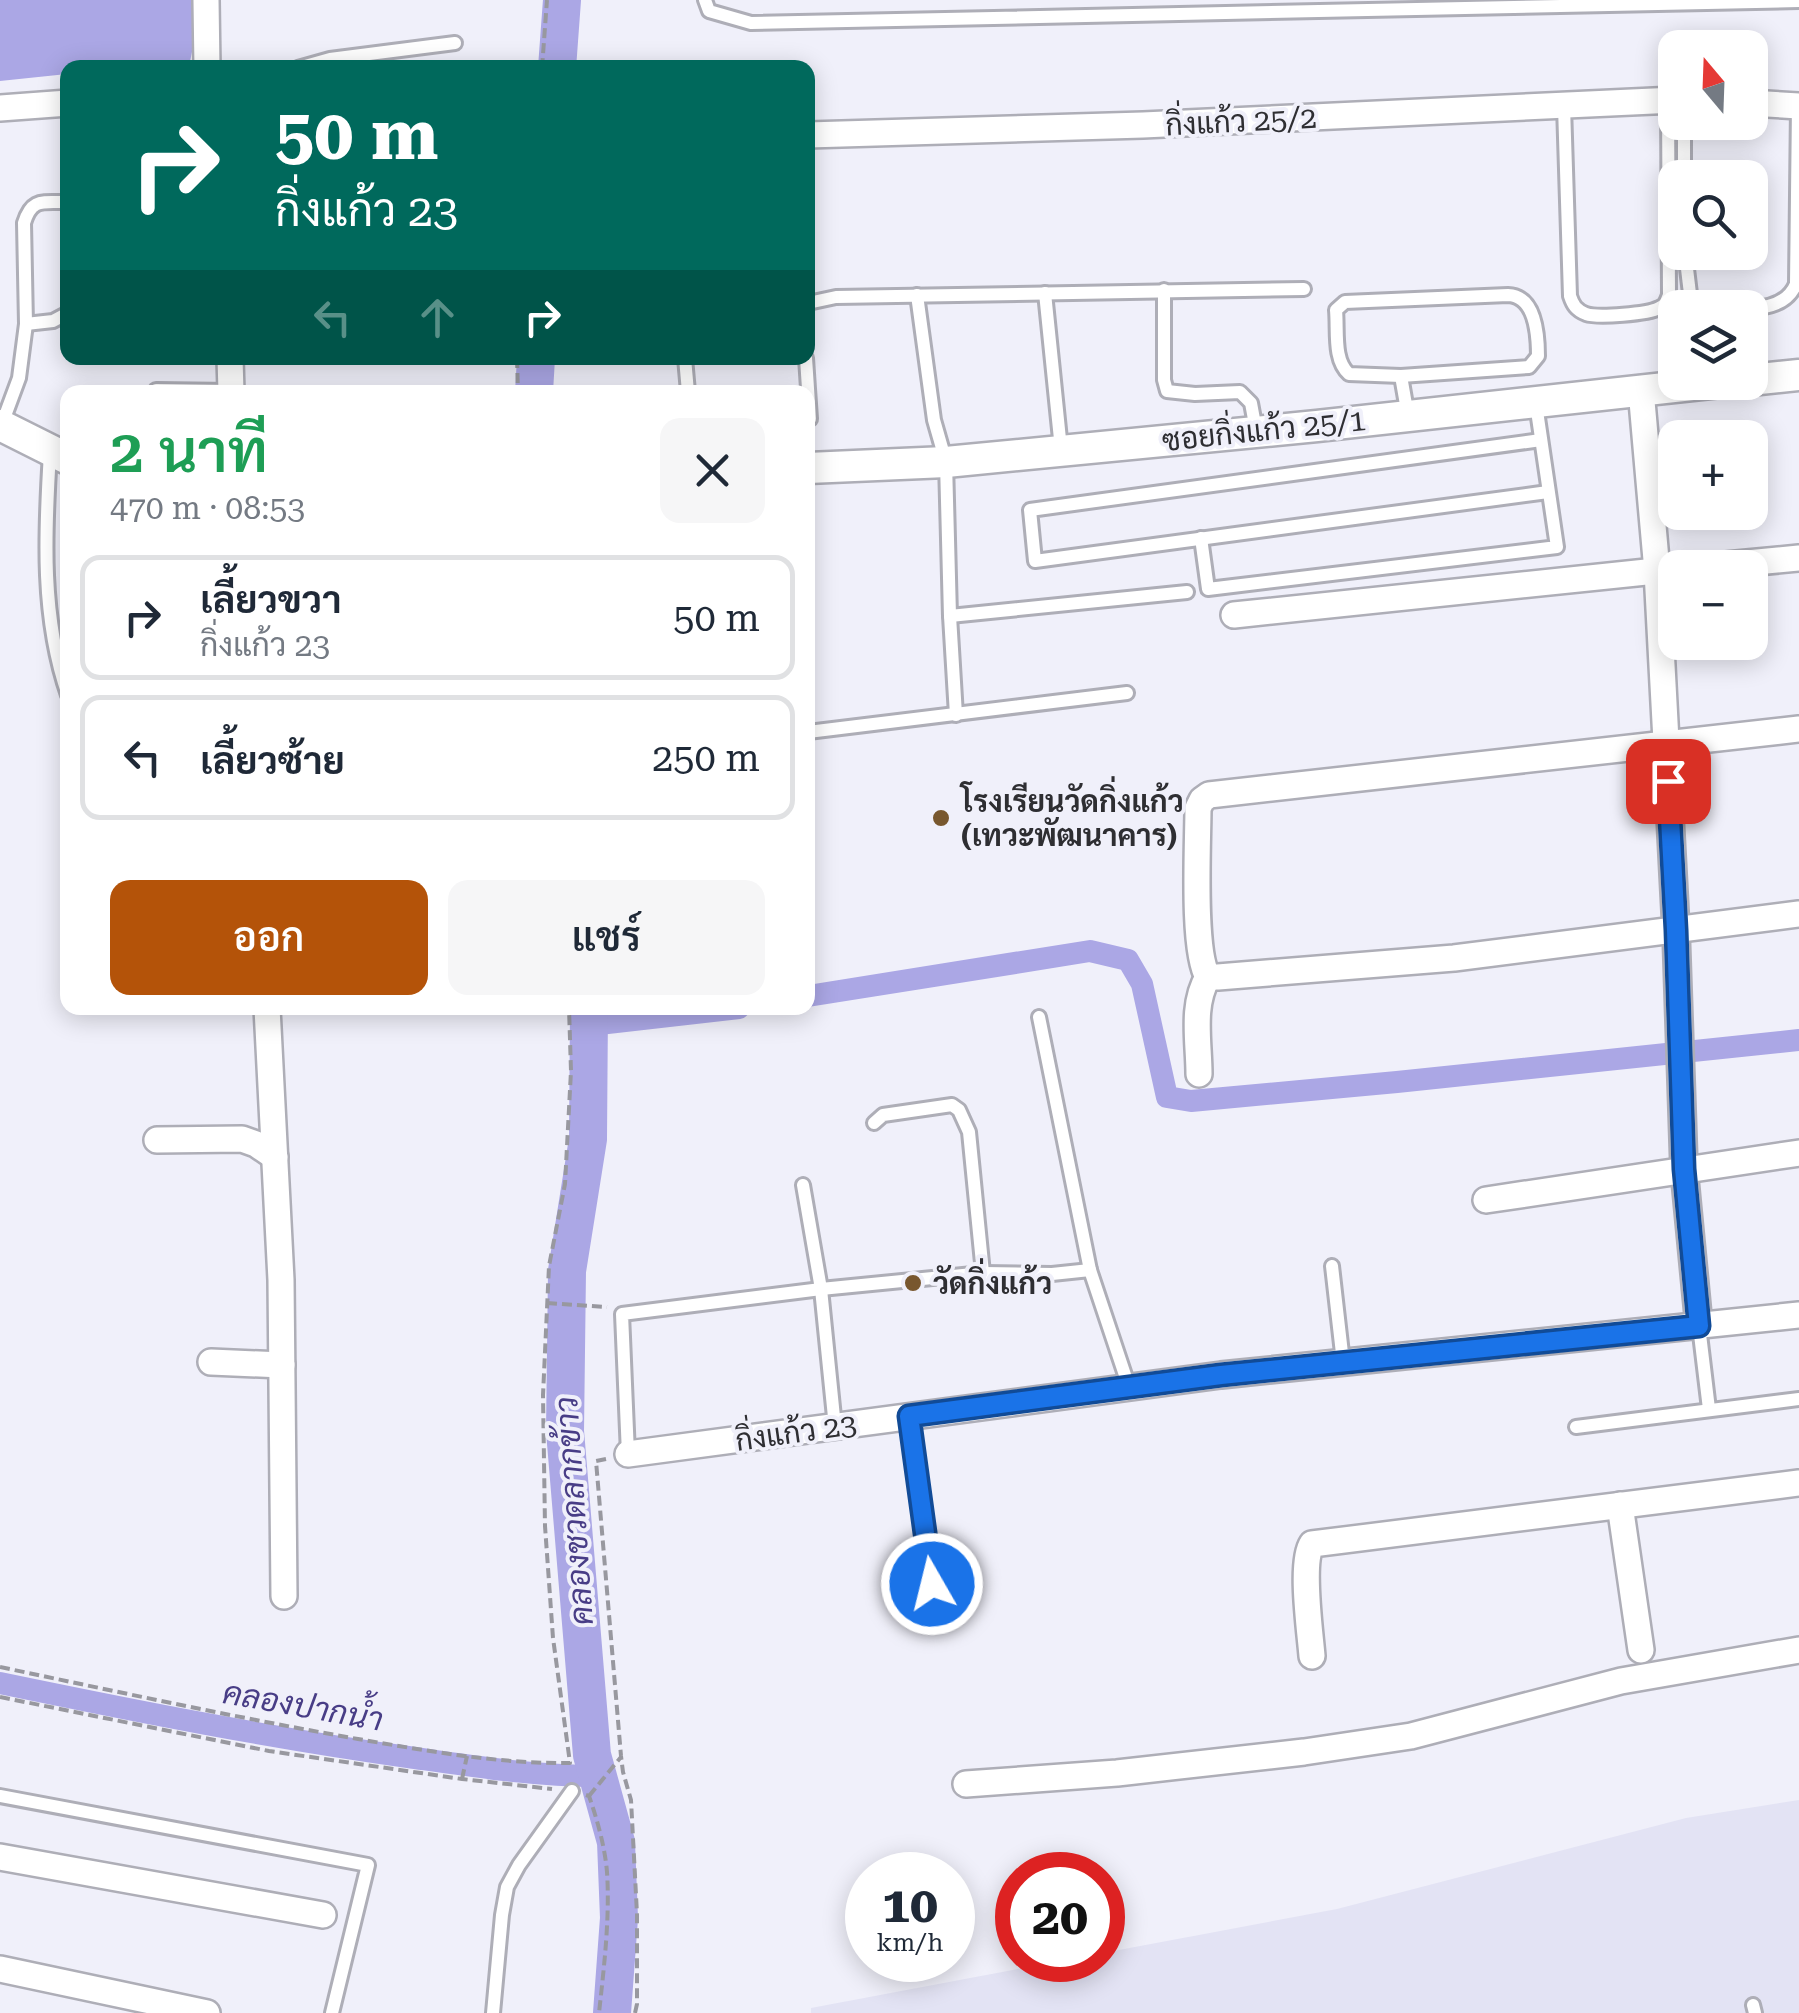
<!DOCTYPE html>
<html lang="th">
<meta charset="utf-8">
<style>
:root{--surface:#fff;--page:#f6f6f7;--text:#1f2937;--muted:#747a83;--line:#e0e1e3;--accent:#b45309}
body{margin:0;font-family:"Roboto Serif",Sarabun,serif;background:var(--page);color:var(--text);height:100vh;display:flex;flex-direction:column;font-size:38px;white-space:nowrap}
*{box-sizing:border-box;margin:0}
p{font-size:32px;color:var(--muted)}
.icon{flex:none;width:55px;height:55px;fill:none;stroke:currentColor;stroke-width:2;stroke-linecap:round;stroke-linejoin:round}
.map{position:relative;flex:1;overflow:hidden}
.panel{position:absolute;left:60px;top:385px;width:755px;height:630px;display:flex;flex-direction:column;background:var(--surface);border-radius:20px;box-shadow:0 5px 25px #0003}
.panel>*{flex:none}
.guide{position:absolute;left:60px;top:60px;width:755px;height:305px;border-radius:20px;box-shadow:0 5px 25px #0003;background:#00695c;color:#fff;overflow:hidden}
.needle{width:65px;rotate:341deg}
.controls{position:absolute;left:1658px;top:30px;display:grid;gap:20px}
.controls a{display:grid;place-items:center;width:110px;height:110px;border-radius:20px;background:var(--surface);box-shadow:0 5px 25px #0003;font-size:50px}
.speed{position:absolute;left:845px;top:1852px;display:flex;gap:20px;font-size:50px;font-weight:700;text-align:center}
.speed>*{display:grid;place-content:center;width:130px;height:130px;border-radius:50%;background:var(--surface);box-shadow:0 5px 25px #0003;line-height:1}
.speed small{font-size:25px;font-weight:400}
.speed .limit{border:15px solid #d22;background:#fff;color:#111}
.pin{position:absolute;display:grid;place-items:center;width:85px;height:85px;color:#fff;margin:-42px;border-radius:20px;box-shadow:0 5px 15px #0006}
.me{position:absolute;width:110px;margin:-55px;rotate:352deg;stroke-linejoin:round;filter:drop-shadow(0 0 8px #0008)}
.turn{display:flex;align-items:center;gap:35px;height:210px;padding:0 50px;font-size:45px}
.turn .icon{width:130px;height:130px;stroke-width:2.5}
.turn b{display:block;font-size:70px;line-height:85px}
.lanes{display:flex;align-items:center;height:95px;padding:0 50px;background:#0003;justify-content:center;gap:50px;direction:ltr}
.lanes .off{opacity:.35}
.round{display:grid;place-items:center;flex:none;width:105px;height:105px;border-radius:20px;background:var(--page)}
.overview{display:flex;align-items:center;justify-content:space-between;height:170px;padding:0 50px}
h1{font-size:60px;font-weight:600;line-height:75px;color:#1e9e55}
.primary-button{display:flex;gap:20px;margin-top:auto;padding:20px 50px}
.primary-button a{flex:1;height:115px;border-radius:20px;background:var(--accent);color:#fff;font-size:40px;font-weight:600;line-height:115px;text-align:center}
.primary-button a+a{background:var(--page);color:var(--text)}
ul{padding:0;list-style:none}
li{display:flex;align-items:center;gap:30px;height:125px;margin:0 20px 15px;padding:0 30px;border:5px solid var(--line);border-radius:20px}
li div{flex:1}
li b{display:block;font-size:38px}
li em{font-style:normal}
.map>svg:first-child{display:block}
.built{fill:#e3e3f4}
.water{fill:#aba7e5}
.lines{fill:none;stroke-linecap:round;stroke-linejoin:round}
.canal{stroke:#aba7e5;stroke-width:22}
.river{stroke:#aba7e5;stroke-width:38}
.service-casing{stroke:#aeaeb7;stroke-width:18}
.minor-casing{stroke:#aeaeb7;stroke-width:30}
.tertiary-casing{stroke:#aeaeb7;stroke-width:35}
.path{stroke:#98989f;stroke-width:4;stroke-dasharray:10 5;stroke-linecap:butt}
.service{stroke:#fff;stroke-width:12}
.minor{stroke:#fff;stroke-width:25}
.tertiary{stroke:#fff;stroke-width:30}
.route-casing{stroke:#114b97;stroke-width:25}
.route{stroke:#1a73e8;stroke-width:18}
.poi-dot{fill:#78572e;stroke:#f0f0fa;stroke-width:4}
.labels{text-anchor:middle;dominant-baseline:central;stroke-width:8;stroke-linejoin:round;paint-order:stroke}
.street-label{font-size:30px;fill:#2e2e32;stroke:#f0f0fa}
.poi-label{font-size:30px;font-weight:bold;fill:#2e2e32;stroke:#f0f0fa;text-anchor:start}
.water-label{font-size:32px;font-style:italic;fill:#483d86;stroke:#f0f0fa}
</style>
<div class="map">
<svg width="1799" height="2013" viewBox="0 0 1799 2013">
<rect width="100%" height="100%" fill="#f0f0fa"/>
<polygon class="built" points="1799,1800 1799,2013 811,2013 811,2008 1065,1960 1102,1960 1103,1953 1337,1909 1686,1818"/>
<polygon class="water" points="0,0 200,0 201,6 190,62 133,68 68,68 67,74 0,81"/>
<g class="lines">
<g class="canal">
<polyline points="808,996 1090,951 1128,960 1142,984 1167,1097 1191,1101 1397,1082 1799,1040"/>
<polyline points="590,1025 739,1008"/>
<path d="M 0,1683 C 135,1711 271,1738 408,1757 C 471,1766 534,1776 598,1776"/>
</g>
<g class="river">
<polyline points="557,68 562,0"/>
<polyline points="534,392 536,358"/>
<polyline points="589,1008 588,1139 567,1271 565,1431 592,1755 616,1842 619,1918 612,2013"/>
</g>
<defs>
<g id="service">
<polyline points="705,0 709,11 751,23 1799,1"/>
<polyline points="298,68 330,59 455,43"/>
<path d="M 1564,106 L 1570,296 C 1573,305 1576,310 1586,314 C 1598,318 1648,314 1659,308 C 1666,305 1666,302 1669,295 L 1668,100"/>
<polyline points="1684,122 1684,178"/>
<polyline points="1685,252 1691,302 1696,305 1742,308"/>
<polyline points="1164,290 1164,380 1167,391 1195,394 1240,392 1251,403 1256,430"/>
<polyline points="1045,293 1061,449"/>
<polyline points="917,295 934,420 946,462 950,616 956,715"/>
<path d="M 1508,295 C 1535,296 1538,334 1538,356 L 1529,367 L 1401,376 L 1349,374 C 1333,360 1338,331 1336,310 L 1345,302 Z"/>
<polyline points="808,303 836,297 1304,289"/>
<path d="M 1750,308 C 1770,308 1788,303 1796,284 L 1798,106"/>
<polyline points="26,324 53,321 68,313"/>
<polyline points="685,358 688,392"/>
<polyline points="806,358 810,419"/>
<polyline points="1401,376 1408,416"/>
<polyline points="156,390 231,391"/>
<path d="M 2,424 L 19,378 L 26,324 L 24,223 C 32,197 43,203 68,202"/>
<polyline points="1541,440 1030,510 1035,561 1548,492"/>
<path d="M 50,453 C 45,533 41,618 68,695"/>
<polyline points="1201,538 1208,589 1557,547 1536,404"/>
<polyline points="950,616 1187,592"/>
<polyline points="808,732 1127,693"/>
<polyline points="1039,1017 1090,1270 1129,1387"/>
<polyline points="874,1123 883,1115 952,1105 959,1110 969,1132 983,1273"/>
<polyline points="803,1185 821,1289 835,1427"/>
<polyline points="1332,1266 1343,1362"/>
<polyline points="1699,1326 1709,1409"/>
<polyline points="909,1417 936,1618"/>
<polyline points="1576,1427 1799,1399"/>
<polyline points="628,1454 622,1314 821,1289 983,1273 1052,1274 1090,1270"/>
<polyline points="0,1796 368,1865 332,2013"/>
<polyline points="1753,2005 1755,2013"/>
<polyline points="493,2013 502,1915 507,1887 519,1865 572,1791"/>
</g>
<g id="minor">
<polyline points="206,0 207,68"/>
<polyline points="1750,103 1799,106"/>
<polyline points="0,108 68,103"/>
<polyline points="808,135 1143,125 1675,100"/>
<polyline points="230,358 231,392"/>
<polyline points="1641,390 1657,571 1676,930 1684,1169 1699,1326"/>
<polyline points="1694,568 1799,558"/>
<polyline points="1234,615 1675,569"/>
<path d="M 1799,729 L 1209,795 L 1202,800 L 1198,808 C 1198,842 1192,952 1208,977 L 1218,977 L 1454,958 L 1799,914"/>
<polyline points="267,1008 281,1280 284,1596"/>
<path d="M 1199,1074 C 1199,1042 1191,1005 1208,977"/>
<polyline points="157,1140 242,1139 256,1144 275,1157"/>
<polyline points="1486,1200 1799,1153"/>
<polyline points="211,1362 282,1365"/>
<polyline points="628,1454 1221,1375 1799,1315"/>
<polyline points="1620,1505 1641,1650"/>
<path d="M 1312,1656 C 1310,1631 1300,1562 1312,1544 L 1799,1483"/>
<polyline points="966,1784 1117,1773 1304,1752 1411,1736 1621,1681 1799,1650"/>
<polyline points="0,1857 323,1915"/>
<polyline points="0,1969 207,2013"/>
</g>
<g id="tertiary">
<polyline points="1750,380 1799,375"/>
<polyline points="0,425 68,459"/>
<polyline points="808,468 946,462 1317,426 1720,382"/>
</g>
</defs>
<use href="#service" class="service-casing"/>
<use href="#minor" class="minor-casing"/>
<use href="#tertiary" class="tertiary-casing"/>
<g class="path">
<polyline points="542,68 547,0"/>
<polyline points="517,358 518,392"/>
<polyline points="547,1303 607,1307"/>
<polyline points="606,1459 596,1461 621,1756 623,1772 631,1800 637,1914 637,2004 635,2013"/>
<path d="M 0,1667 C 119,1692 238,1718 358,1739 C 428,1751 499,1764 570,1763 L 553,1638 L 545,1526 L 543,1395 L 549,1266 L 565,1184 L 571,1071 L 569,1008"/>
<polyline points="0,1697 269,1751 462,1779 552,1789"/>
<polyline points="462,1779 467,1756"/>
<path d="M 586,1795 L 589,1796 C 597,1819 605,1847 607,1872 C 610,1918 604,1967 599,2013"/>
<polyline points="589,1796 621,1757"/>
</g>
<use href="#service" class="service"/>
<use href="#minor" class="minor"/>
<use href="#tertiary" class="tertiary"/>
</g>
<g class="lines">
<defs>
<polyline id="route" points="932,1584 909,1416 1221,1375 1699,1326 1684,1169 1676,930 1668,781"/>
</defs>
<use href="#route" class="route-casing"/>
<use href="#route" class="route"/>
</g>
<g class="poi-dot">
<circle cx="941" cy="818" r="10"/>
<circle cx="913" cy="1283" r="10"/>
</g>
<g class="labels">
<g class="street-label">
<text transform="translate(1241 121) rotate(-3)">กิ่งแก้ว 25/2</text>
<text transform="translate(1264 430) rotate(-6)">ซอยกิ่งแก้ว 25/1</text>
<text transform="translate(796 1432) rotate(-8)">กิ่งแก้ว 23</text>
</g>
<g class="poi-label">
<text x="961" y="801">โรงเรียนวัดกิ่งแก้ว<tspan x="961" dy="34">(เทวะพัฒนาคาร)</tspan></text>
<text x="933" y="1283">วัดกิ่งแก้ว</text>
</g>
<g class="water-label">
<text transform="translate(574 1511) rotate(-94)">คลองชวดลากข้าว</text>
<text transform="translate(303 1706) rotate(10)">คลองปากน้ำ</text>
</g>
</g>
</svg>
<div class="controls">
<a><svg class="needle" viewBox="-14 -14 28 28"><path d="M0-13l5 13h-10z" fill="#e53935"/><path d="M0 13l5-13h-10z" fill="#747a83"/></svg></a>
<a><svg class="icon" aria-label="search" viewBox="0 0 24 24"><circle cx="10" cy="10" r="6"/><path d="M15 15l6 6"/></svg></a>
<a><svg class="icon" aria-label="layers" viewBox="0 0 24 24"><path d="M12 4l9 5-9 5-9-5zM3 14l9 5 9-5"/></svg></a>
<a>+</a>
<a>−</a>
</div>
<div class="speed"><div>10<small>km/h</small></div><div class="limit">20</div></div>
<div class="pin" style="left:1668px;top:781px;background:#d93025"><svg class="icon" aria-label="arrive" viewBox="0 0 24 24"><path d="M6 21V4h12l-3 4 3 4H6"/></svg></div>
<svg class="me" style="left:932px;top:1584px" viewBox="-20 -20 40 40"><circle r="17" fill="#1a73e8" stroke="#fff" stroke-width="3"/><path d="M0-11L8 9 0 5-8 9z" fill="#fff"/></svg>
<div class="guide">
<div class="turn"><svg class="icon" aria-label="right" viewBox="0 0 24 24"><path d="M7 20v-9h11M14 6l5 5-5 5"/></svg><div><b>50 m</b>กิ่งแก้ว 23</div></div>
<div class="lanes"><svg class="icon off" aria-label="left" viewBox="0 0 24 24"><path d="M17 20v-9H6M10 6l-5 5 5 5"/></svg><svg class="icon off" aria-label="ahead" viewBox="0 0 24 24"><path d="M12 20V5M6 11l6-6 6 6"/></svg><svg class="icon" aria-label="right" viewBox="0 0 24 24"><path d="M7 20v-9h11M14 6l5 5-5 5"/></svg></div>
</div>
<section class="panel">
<div class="overview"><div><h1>2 นาที</h1><p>470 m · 08:53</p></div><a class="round"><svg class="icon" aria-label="close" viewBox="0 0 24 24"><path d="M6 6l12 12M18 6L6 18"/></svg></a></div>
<ul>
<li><svg class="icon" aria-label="right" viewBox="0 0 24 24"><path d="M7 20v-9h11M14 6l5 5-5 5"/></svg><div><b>เลี้ยวขวา</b><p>กิ่งแก้ว 23</p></div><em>50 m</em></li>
<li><svg class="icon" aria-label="left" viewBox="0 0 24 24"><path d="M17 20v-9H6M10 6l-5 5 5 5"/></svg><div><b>เลี้ยวซ้าย</b></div><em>250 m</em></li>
</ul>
<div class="primary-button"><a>ออก</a><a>แชร์</a></div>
</section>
</div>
